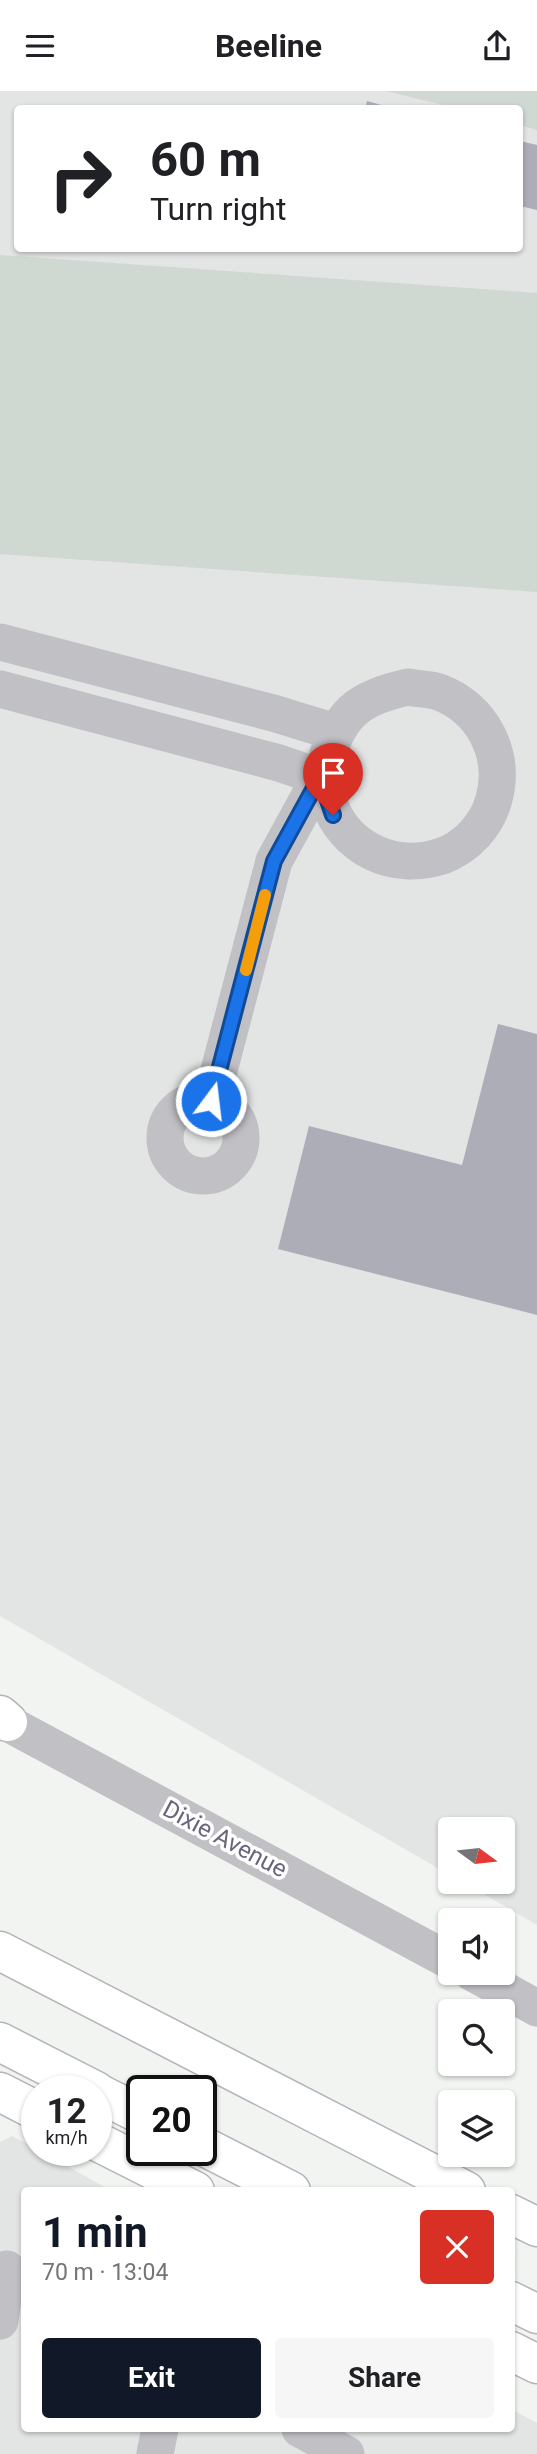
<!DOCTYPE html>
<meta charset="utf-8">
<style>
:root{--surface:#fff;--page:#f6f6f6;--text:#202124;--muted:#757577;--accent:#111827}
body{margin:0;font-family:Roboto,sans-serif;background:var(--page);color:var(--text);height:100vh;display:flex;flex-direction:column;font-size:26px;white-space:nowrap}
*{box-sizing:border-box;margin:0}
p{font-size:23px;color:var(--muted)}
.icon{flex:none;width:38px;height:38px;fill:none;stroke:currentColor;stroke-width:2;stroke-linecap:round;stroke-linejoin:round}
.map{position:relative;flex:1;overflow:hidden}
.drawer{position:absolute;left:21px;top:2096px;width:494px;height:245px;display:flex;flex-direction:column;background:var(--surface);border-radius:7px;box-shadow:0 2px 5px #0004}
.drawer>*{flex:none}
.top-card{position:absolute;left:14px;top:14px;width:509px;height:147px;border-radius:7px;box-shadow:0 2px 5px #0004;background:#fff;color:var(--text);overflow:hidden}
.needle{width:46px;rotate:105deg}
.fabs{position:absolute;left:438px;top:1726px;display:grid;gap:14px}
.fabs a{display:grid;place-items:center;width:77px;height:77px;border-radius:7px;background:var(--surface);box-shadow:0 2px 5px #0004;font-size:35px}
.speed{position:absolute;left:21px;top:1984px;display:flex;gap:14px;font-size:35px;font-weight:700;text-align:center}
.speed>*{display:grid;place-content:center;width:91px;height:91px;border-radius:50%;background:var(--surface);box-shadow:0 2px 5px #0004;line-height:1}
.speed small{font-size:18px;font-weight:400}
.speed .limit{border:4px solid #111;border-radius:10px;background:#fff;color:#111}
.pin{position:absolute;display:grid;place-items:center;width:60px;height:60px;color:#fff;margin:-72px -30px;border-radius:50% 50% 50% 0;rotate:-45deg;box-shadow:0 0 7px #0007}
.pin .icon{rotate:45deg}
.me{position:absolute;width:77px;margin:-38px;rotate:15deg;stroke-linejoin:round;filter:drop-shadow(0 0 5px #0008)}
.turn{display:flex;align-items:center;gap:24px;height:147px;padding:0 21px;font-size:32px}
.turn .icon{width:91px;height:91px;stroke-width:2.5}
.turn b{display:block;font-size:49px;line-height:60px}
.round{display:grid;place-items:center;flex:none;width:74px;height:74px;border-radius:7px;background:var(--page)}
.headline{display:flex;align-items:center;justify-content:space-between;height:119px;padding:0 21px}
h1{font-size:42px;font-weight:700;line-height:52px;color:var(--accent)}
.button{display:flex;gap:14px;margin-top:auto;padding:14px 21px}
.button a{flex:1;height:80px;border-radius:7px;background:var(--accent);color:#fff;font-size:28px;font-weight:700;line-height:80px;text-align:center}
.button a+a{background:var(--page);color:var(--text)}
header{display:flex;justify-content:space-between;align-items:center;height:91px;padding:0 21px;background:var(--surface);font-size:32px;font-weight:700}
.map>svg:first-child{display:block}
.built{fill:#e3e4e4;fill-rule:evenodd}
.garden{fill:#d0d8d2}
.building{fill:#adadb7}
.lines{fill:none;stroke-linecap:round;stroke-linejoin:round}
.major-casing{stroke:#b3b3b9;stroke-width:41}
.minor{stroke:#c0c0c5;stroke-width:37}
.major{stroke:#fff;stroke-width:38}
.route-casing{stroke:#114b97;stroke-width:18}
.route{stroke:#1a73e8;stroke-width:12}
.slow{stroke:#f59e0b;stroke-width:12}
.labels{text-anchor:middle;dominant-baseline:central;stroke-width:7;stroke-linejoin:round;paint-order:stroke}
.street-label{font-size:24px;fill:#68667e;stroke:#fff}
</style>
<header><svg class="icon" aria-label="menu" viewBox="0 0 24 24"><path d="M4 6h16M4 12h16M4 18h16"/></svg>Beeline<svg class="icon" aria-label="share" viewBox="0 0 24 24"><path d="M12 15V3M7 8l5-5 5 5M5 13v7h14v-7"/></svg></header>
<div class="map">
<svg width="537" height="2363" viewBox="0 0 537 2363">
<rect width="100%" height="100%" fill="#f1f4f0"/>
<g class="built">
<path d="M 0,0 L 537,0 L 537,1834 L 461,1790 L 502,1790 L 502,1738 L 450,1738 L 450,1784 L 0,1525 ZM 18,18 L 520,18 L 520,158 L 18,158 Z"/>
<polygon points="12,2045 112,2100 24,2100 24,2338 511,2338 511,2318 537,2332 537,2363 0,2363 0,2051"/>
</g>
<g class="garden">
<polygon points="386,0 537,0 537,39 520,34 520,18 455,17"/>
<polygon points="0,164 537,202 537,501 0,463"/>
</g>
<g class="building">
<polygon points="367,10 392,17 391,18 365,18"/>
<polygon points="520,50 537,54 537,119 520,115"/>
<polygon points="498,933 537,943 537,1224 278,1158 309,1035 462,1074"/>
</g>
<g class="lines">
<defs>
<g id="major">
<polyline points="0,1624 8,1631"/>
<polyline points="0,1860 466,2100"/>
<polyline points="0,1951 96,2000"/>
<polyline points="0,2001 37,2020"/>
<polyline points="96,2001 142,2024"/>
<polyline points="96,2050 195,2100"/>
<polyline points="201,2054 291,2100"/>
<polyline points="511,2123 537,2136"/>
<polyline points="511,2210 537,2223"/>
<polyline points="511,2260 537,2273"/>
</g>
</defs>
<use href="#major" class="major-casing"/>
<g class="minor">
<polyline points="0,551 273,622 335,641"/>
<path d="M 408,596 C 418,598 430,598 439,601 C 483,618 506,663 494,708 C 487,734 467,756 442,765 C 394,781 344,758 328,709 C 326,701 320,691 321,684 C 322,677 326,670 328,663 C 342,619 363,606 408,596 Z"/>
<polyline points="0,598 279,672 320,686 274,770 211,1010"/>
<circle cx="203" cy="1047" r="38"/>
<polyline points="0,1628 450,1870"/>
<polyline points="471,1881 537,1917"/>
<polyline points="0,2230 7,2178"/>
<polyline points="300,2338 346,2363"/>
<polyline points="155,2363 160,2338"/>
</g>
<use href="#major" class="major"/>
</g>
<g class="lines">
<defs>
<polyline id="route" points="211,1010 274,770 320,686 333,724"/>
</defs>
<use href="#route" class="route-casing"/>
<use href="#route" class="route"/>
<polyline class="slow" points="246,879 265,804"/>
</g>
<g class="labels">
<g class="street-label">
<text transform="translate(225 1748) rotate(28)">Dixie Avenue</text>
</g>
</g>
</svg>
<div class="fabs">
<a><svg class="needle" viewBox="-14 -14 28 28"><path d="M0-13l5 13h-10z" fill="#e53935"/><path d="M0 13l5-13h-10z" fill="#757577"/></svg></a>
<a><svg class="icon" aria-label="sound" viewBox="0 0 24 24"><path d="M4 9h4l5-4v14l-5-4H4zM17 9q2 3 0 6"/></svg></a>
<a><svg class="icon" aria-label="search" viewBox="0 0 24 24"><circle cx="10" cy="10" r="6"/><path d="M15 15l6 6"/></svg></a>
<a><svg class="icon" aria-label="layers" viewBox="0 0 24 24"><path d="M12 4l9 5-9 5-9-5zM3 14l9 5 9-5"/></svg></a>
</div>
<div class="speed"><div>12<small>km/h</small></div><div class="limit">20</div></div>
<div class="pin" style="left:333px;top:724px;background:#d93025"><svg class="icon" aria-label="arrive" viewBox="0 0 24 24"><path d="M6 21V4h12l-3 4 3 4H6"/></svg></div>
<svg class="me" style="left:211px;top:1010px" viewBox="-20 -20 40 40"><circle r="17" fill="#1a73e8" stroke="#fff" stroke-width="3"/><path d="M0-11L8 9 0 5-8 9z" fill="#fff"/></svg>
<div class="top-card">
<div class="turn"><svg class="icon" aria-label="right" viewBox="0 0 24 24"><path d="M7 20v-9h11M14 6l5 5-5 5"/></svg><div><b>60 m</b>Turn right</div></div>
</div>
<section class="drawer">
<div class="headline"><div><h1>1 min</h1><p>70 m · 13:04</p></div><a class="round" style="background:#d93025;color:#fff"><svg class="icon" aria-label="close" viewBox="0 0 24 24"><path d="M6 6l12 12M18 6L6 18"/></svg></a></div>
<div class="button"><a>Exit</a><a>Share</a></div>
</section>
</div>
